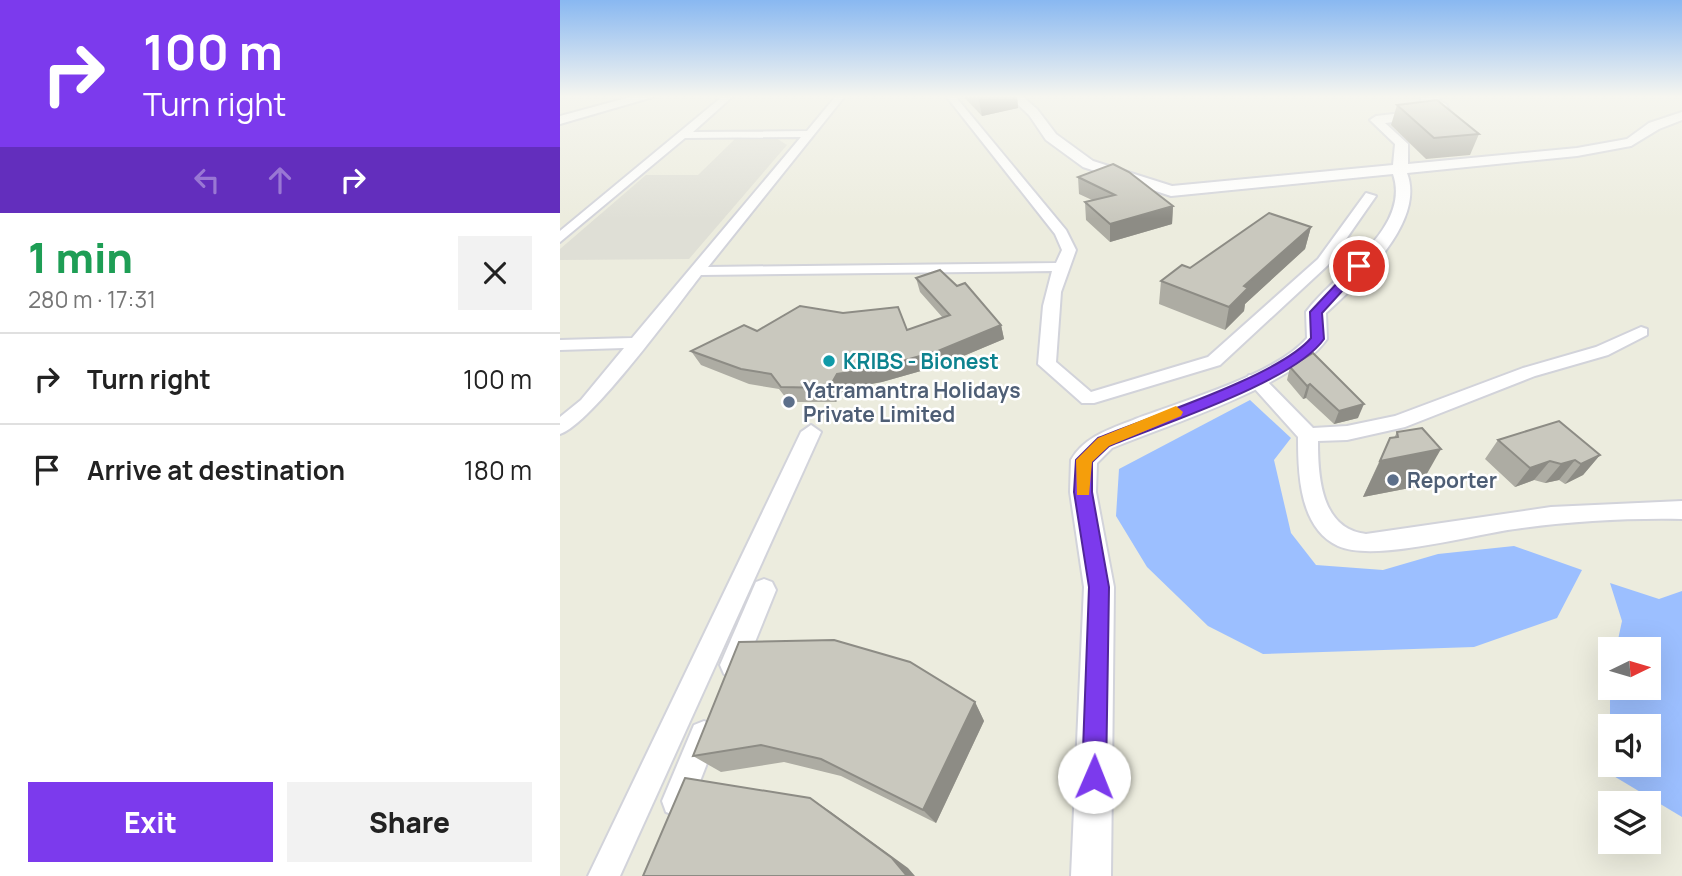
<!DOCTYPE html>
<meta charset="utf-8">
<style>
:root{--surface:#fff;--page:#f2f2f2;--text:#222;--muted:#767676;--line:#e0e0e0;--accent:#7c3aed}
body{margin:0;font-family:Manrope,sans-serif;background:var(--page);color:var(--text);height:100vh;display:flex;flex-direction:column;font-size:26px;white-space:nowrap}
*{box-sizing:border-box;margin:0}
p{font-size:23px;color:var(--muted)}
.icon{flex:none;width:38px;height:38px;fill:none;stroke:currentColor;stroke-width:2;stroke-linecap:round;stroke-linejoin:round}
.map{position:relative;flex:1;overflow:hidden}
.drawer{display:flex;flex-direction:column;background:var(--surface);width:560px}
.drawer>*{flex:none}
.hud{background:#7c3aed;color:#fff;overflow:hidden}
.needle{width:46px;rotate:85deg}
.fabs{position:absolute;left:1038px;top:637px;display:grid;gap:14px}
.fabs a{display:grid;place-items:center;width:63px;height:63px;border-radius:0px;background:var(--surface);box-shadow:0 7px 28px #0002;font-size:35px}
.pin{position:absolute;display:grid;place-items:center;width:60px;height:60px;color:#fff;margin:-30px;border:4px solid #fff;border-radius:50%;box-shadow:0 2px 7px #0007}
.me{position:absolute;width:77px;margin:-38px;rotate:1deg;stroke-linejoin:round;filter:drop-shadow(0 0 5px #0008)}
.turn{display:flex;align-items:center;gap:24px;height:147px;padding:0 28px;font-size:32px}
.turn .icon{width:91px;height:91px;stroke-width:2.5}
.turn b{display:block;font-size:49px;line-height:60px}
.lanes{display:flex;align-items:center;height:66px;padding:0 28px;background:#0003;justify-content:center;gap:35px;direction:ltr}
.lanes .off{opacity:.35}
.round{display:grid;place-items:center;flex:none;width:74px;height:74px;border-radius:0px;background:var(--page)}
.summary{display:flex;align-items:center;justify-content:space-between;height:119px;padding:0 28px}
h1{font-size:42px;font-weight:800;line-height:52px;color:#1e9e55}
.action{display:flex;gap:14px;margin-top:auto;padding:14px 28px}
.action a{flex:1;height:80px;border-radius:0px;background:var(--accent);color:#fff;font-size:28px;font-weight:800;line-height:80px;text-align:center}
.action a+a{background:var(--page);color:var(--text)}
ul{padding:0;list-style:none}
li{display:flex;align-items:center;gap:21px;height:91px;padding:0 28px;border-top:2px solid var(--line)}
li div{flex:1}
li b{display:block;font-size:26px}
li em{font-style:normal}
main{display:flex;flex:1;min-height:0}
.map>svg:first-child{display:block}
.industrial{fill:#dfdfd6}
.water{fill:#9cbfff}
.lines{fill:none;stroke-linecap:round;stroke-linejoin:round}
.minor-casing{stroke:#d2d3da;stroke-width:4}
.tertiary-casing{stroke:#d2d3da;stroke-width:4}
.secondary-casing{stroke:#cacbd4;stroke-width:4}
.minor{fill:#fff;fill-rule:evenodd}
.tertiary{fill:#fff;fill-rule:evenodd}
.secondary{fill:#fff;fill-rule:evenodd}
.wall{fill:#adaca3}
.shaded-wall{fill:#8d8c85}
.building{fill:#c9c8be;stroke:#8d8c85;stroke-width:2}
.route{fill:#7c3aed;stroke:#51269a;stroke-width:2}
.slow{fill:#f59e0b}
.culture-dot{fill:#0f9aa8;stroke:#fff;stroke-width:2.5}
.service-dot{fill:#5c6f8a;stroke:#fff;stroke-width:2.5}
.labels{text-anchor:middle;dominant-baseline:central;stroke-width:5;stroke-linejoin:round;paint-order:stroke}
.culture-label{font-size:21px;font-weight:bold;fill:#0d838f;stroke:#fff;text-anchor:start}
.service-label{font-size:21px;font-weight:bold;fill:#4e5e75;stroke:#fff;text-anchor:start}
</style>
<main>
<section class="drawer">
<div class="hud">
<div class="turn"><svg class="icon" aria-label="right" viewBox="0 0 24 24"><path d="M7 20v-9h11M14 6l5 5-5 5"/></svg><div><b>100 m</b>Turn right</div></div>
<div class="lanes"><svg class="icon off" aria-label="left" viewBox="0 0 24 24"><path d="M17 20v-9H6M10 6l-5 5 5 5"/></svg><svg class="icon off" aria-label="ahead" viewBox="0 0 24 24"><path d="M12 20V5M6 11l6-6 6 6"/></svg><svg class="icon" aria-label="right" viewBox="0 0 24 24"><path d="M7 20v-9h11M14 6l5 5-5 5"/></svg></div>
</div>
<div class="summary"><div><h1>1 min</h1><p>280 m · 17:31</p></div><a class="round"><svg class="icon" aria-label="close" viewBox="0 0 24 24"><path d="M6 6l12 12M18 6L6 18"/></svg></a></div>
<ul>
<li><svg class="icon" aria-label="right" viewBox="0 0 24 24"><path d="M7 20v-9h11M14 6l5 5-5 5"/></svg><div><b>Turn right</b></div><em>100 m</em></li>
<li><svg class="icon" aria-label="arrive" viewBox="0 0 24 24"><path d="M6 21V4h12l-3 4 3 4H6"/></svg><div><b>Arrive at destination</b></div><em>180 m</em></li>
</ul>
<div class="action"><a>Exit</a><a>Share</a></div>
</section>
<div class="map">
<svg width="1122" height="876" viewBox="0 0 1122 876">
<rect width="100%" height="100%" fill="#ececde"/>
<polygon class="industrial" points="176,138 216,138 227,145 129,259 0,260 0,249 86,175 138,175"/>
<g class="water">
<polygon points="690,400 731,438 714,460 731,533 756,565 823,570 878,554 954,546 1022,570 997,618 914,647 703,654 648,626 587,567 556,516 559,469"/>
<polygon points="1050,583 1099,599 1122,591 1122,817 1052,775 1052,765 1088,765 1088,726 1050,726 1050,681 1050,688 1088,688 1088,649 1056,649 1062,621"/>
</g>
<g class="lines">
<defs>
<g id="minor">
<path d="M 163,96 L 173,96 L 133,132 L 247,131 L 276,96 L 285,96 L 148,267 L 496,263 L 502,250 L 495,234 L 386,96 L 395,96 L 506,230 L 516,250 L 501,292 L 496,362 L 531,392 L 648,357 L 758,259 L 806,193 L 816,196 L 768,265 L 660,365 L 534,403 L 522,403 L 478,364 L 483,306 L 492,271 L 141,275 C 117,306 30,425 0,434 L 0,417 L 21,400 L 64,348 L 0,350 L 0,340 L 72,338 L 241,137 L 125,138 L 0,242 L 0,231 Z"/>
<path d="M 1081,327 L 1087,329 L 1087,335 L 1048,355 L 975,376 L 845,427 L 787,440 L 758,441 C 758,477 761,529 806,534 L 991,507 L 1122,501 L 1122,519 C 1068,518 1015,521 962,528 C 918,533 815,563 778,546 C 739,528 738,473 738,437 L 686,379 L 689,375 L 701,375 L 753,428 L 787,426 L 835,416 L 963,368 L 1036,347 Z"/>
<polygon points="251,425 261,432 60,876 28,876 241,432"/>
<polygon points="204,579 212,582 216,590 182,674 173,678 164,674 160,665 196,582"/>
<polygon points="144,721 154,725 158,735 128,812 117,816 106,812 102,801 134,725"/>
</g>
<path id="tertiary" d="M 449,96 L 462,96 L 477,109 L 496,134 L 533,161 L 612,186 L 833,165 L 835,144 L 810,120 L 816,116 L 877,109 L 861,100 L 860,96 L 886,96 L 877,100 L 886,104 L 890,112 L 884,116 L 825,123 L 848,144 L 848,164 L 1017,148 L 1067,139 L 1089,123 L 1122,112 L 1122,120 L 1099,129 L 1071,146 L 1017,156 L 847,173 C 866,222 799,283 766,313 L 767,339 C 737,384 605,426 552,448 L 537,463 L 536,492 L 554,587 L 551,876 L 511,876 L 524,587 L 510,492 L 511,460 C 524,437 550,429 573,420 C 619,402 716,375 747,338 L 746,312 C 773,274 852,230 833,174 L 611,196 L 523,167 L 486,140 L 469,115 Z"/>
<polygon id="secondary" points="74,96 96,96 0,124 0,116"/>
</defs>
<use href="#minor" class="minor-casing"/>
<use href="#tertiary" class="tertiary-casing"/>
<use href="#secondary" class="secondary-casing"/>
<use href="#minor" class="minor"/>
<use href="#tertiary" class="tertiary"/>
<use href="#secondary" class="secondary"/>
</g>
<g class="wall">
<polygon points="403,96 457,96 458,108 422,116"/>
<polygon points="837,105 919,134 910,155 866,159 831,125"/>
<polygon points="518,177 613,206 612,224 550,242 526,220 525,202 532,200 519,194"/>
<polygon points="751,227 745,249 685,304 684,311 665,330 599,304 601,281 630,268"/>
<polygon points="356,278 441,325 444,339 382,365 322,382 284,389 276,402 229,402 219,389 189,384 141,365 131,351 197,331 347,330 383,318 360,292"/>
<polygon points="730,367 798,418 774,424 746,398 743,399 727,380"/>
<polygon points="837,432 860,486 803,497 830,438 834,438"/>
<polygon points="938,440 1040,455 1023,475 1005,484 999,480 985,483 974,480 955,487 925,459"/>
<polygon points="415,702 424,721 376,823 281,776 224,762 161,772 133,756"/>
</g>
<g class="shaded-wall">
<polygon points="418,96 457,96 458,108 422,116"/>
<polygon points="613,206 612,224 550,242 550,224"/>
<polygon points="751,227 745,249 685,304 684,311 665,330 669,307 684,286"/>
<polygon points="441,325 444,339 382,365 322,382 284,389 276,402 269,388 277,374"/>
<polygon points="750,384 746,398 743,399 747,386"/>
<polygon points="804,404 798,418 774,424 779,411"/>
<polygon points="881,449 860,486 803,497 820,461"/>
<polygon points="1040,455 1023,475 1005,484 1021,464"/>
<polygon points="1015,460 999,480 985,483 1001,464"/>
<polygon points="990,461 974,480 955,487 970,468"/>
<polygon points="415,702 424,721 376,823 363,810"/>
<polygon points="250,798 271,812 348,868 355,876 347,876"/>
</g>
<g class="building">
<polygon points="877,100 919,134 874,138 837,105"/>
<polygon points="553,164 569,172 613,206 550,224 525,202 555,195 518,177"/>
<polygon points="709,213 751,227 684,286 688,288 669,307 601,281 622,265 630,268"/>
<polygon points="380,270 397,286 405,283 441,325 378,351 317,368 277,374 269,388 221,387 211,374 181,369 131,351 184,325 197,331 240,306 283,313 338,307 347,330 390,315 356,278"/>
<polygon points="753,353 804,404 779,411 750,384 747,386 730,367"/>
<polygon points="999,421 1040,455 1021,464 1015,460 1001,464 990,461 970,468 938,440"/>
<polygon points="862,428 881,449 820,461 830,438 838,437 837,432"/>
<polygon points="274,640 350,662 415,702 363,810 261,759 201,745 133,756 179,642"/>
<polygon points="125,778 250,798 332,858 347,876 83,876"/>
</g>
<linearGradient id="sky" x2="0" y2="1"><stop stop-color="#89b8f1"/><stop offset="0.44" stop-color="#f6f6f0"/><stop offset="1" stop-color="#f6f6f0" stop-opacity="0"/></linearGradient>
<rect width="1122" height="219" fill="url(#sky)"/>
<path class="route" d="M 795,264 L 805,266 L 762,313 L 764,339 C 734,382 602,424 549,446 L 532,462 L 532,492 L 549,587 L 546,777 L 542,786 L 534,789 L 525,786 L 522,777 L 529,587 L 514,492 L 516,460 L 538,438 C 589,417 719,376 751,338 L 750,312 Z"/>
<polygon class="slow" points="616,406 623,412 621,416 549,446 532,462 529,495 517,495 516,460 538,438"/>
<circle class="culture-dot" cx="269" cy="361" r="7"/>
<g class="service-dot">
<circle cx="229" cy="402" r="7"/>
<circle cx="833" cy="480" r="7"/>
</g>
<g class="labels">
<g class="culture-label">
<text x="283" y="361">KRIBS - Bionest</text>
</g>
<g class="service-label">
<text x="243" y="390">Yatramantra Holidays<tspan x="243" dy="24">Private Limited</tspan></text>
<text x="847" y="480">Reporter</text>
</g>
</g>
</svg>
<div class="fabs">
<a><svg class="needle" viewBox="-14 -14 28 28"><path d="M0-13l5 13h-10z" fill="#e53935"/><path d="M0 13l5-13h-10z" fill="#767676"/></svg></a>
<a><svg class="icon" aria-label="sound" viewBox="0 0 24 24"><path d="M4 9h4l5-4v14l-5-4H4zM17 9q2 3 0 6"/></svg></a>
<a><svg class="icon" aria-label="layers" viewBox="0 0 24 24"><path d="M12 4l9 5-9 5-9-5zM3 14l9 5 9-5"/></svg></a>
</div>
<div class="pin" style="left:799px;top:266px;background:#d93025"><svg class="icon" aria-label="arrive" viewBox="0 0 24 24"><path d="M6 21V4h12l-3 4 3 4H6"/></svg></div>
<svg class="me" style="left:534px;top:777px" viewBox="-20 -20 40 40"><circle r="19" fill="#fff"/><path d="M0-13L10 11 0 6-10 11z" fill="#7c3aed"/></svg>
</div>
</main>
